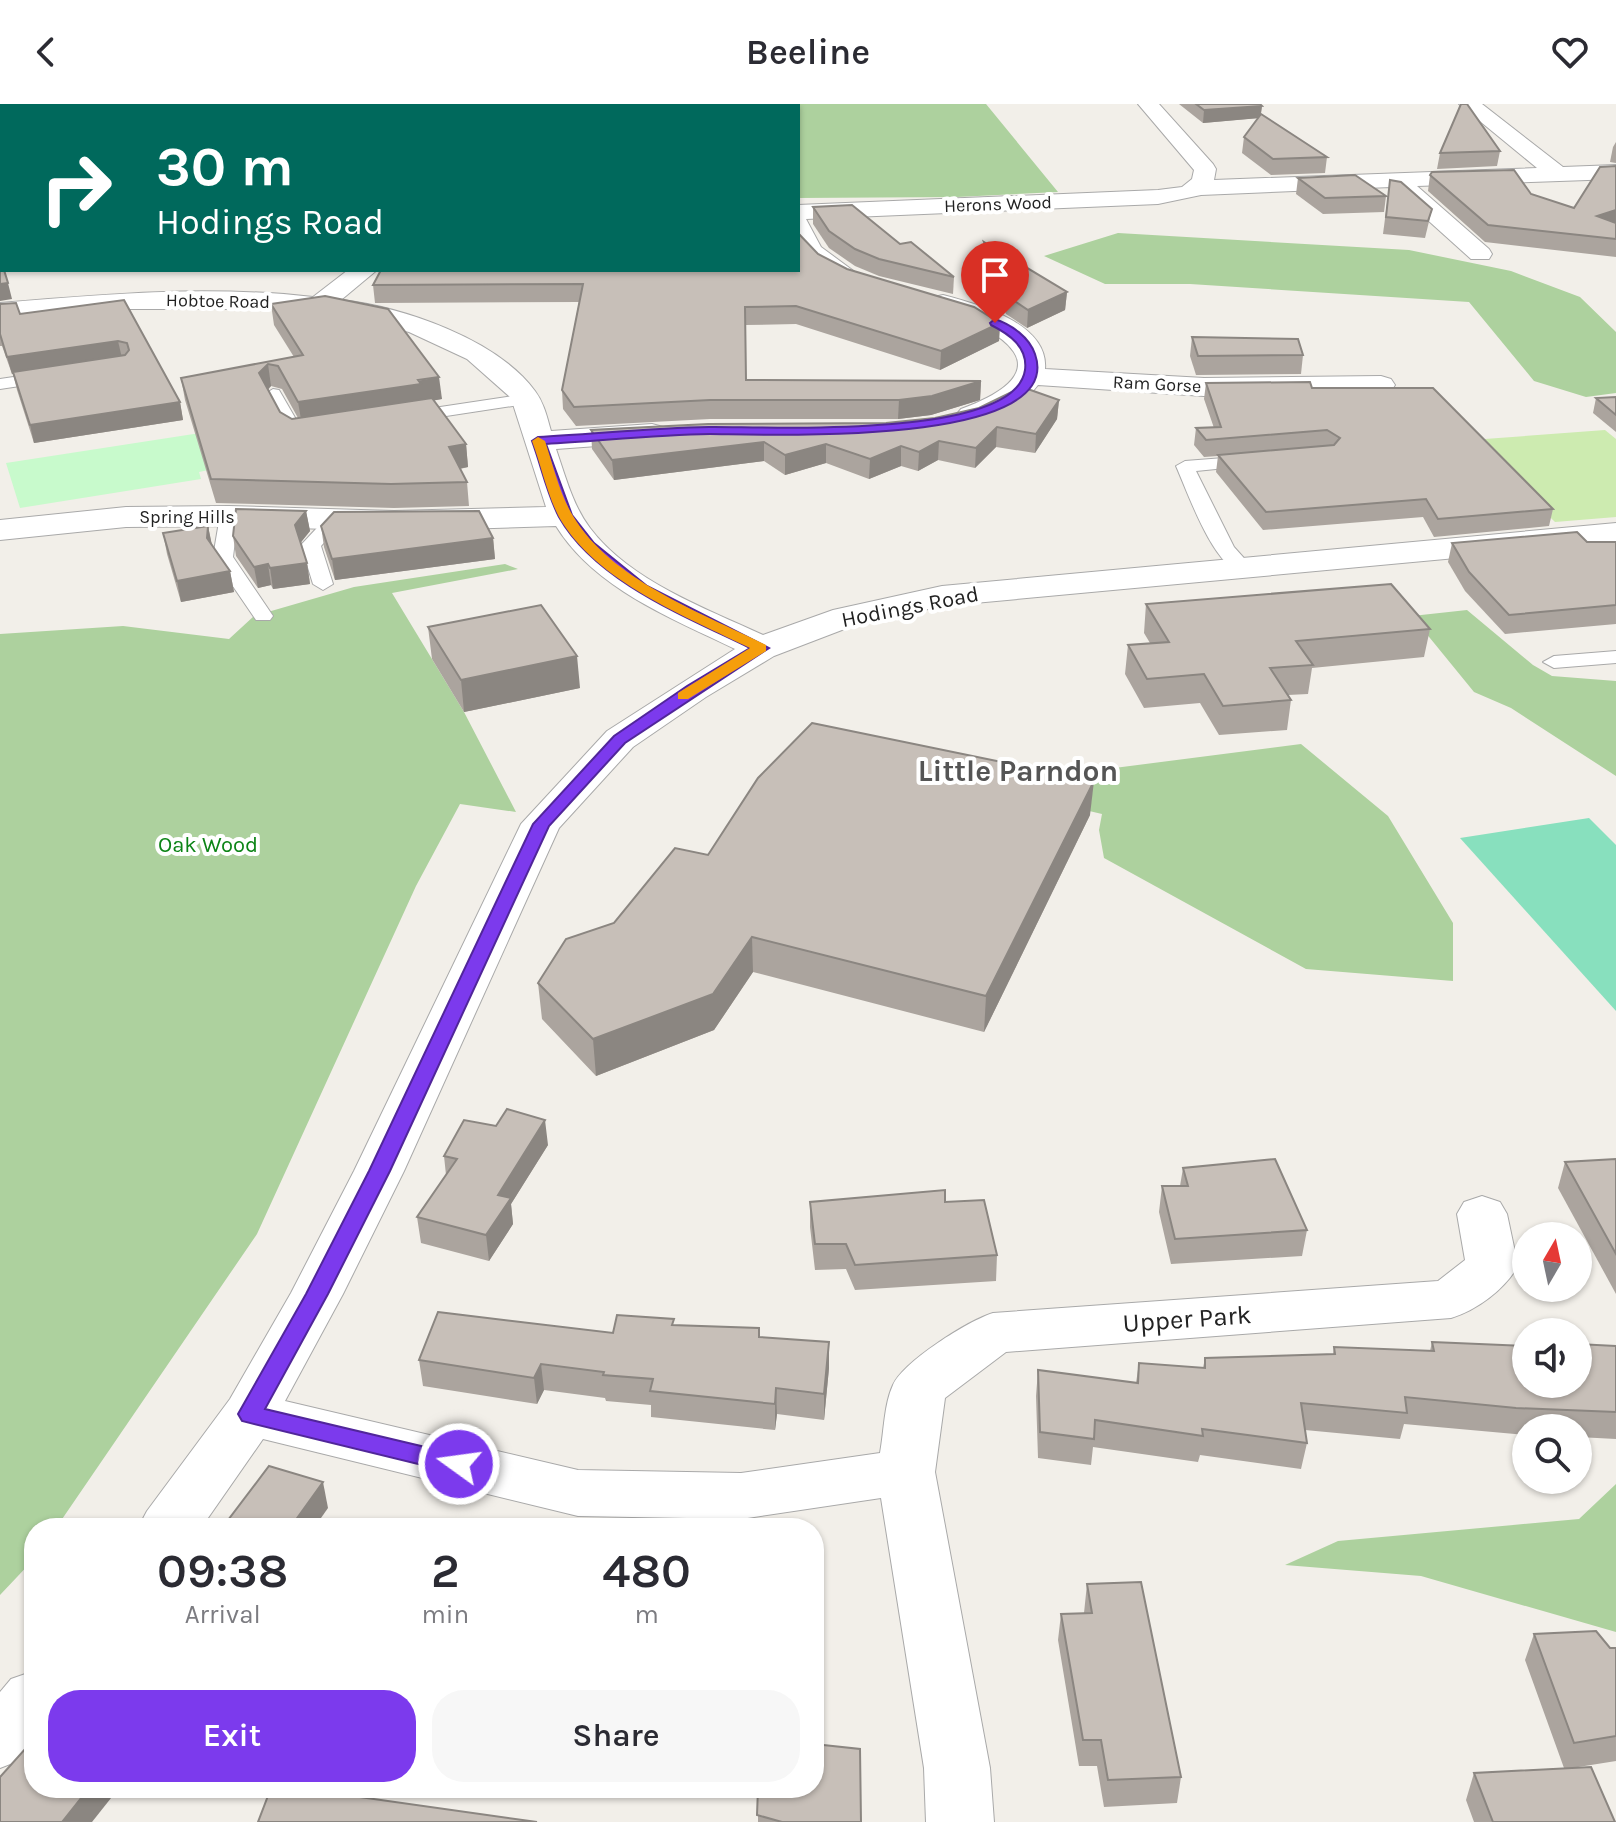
<!DOCTYPE html>
<style>
:root{--surface:#fff;--page:#f7f7f7;--text:#2b2b33;--muted:#7c7c81;--accent:#7c3aed}
body{margin:0;font-family:Karla,sans-serif;background:var(--page);color:var(--text);height:100vh;display:flex;flex-direction:column;font-size:30px;white-space:nowrap}
*{box-sizing:border-box;margin:0}
p{font-size:26px;color:var(--muted)}
.icon{flex:none;width:44px;height:44px;fill:none;stroke:currentColor;stroke-width:2;stroke-linecap:round;stroke-linejoin:round}
.map{position:relative;flex:1;overflow:hidden}
.panel{position:absolute;left:24px;top:1414px;width:800px;height:280px;display:flex;flex-direction:column;background:var(--surface);border-radius:32px;box-shadow:0 2px 6px #0004}
.panel>*{flex:none}
.hud{position:absolute;left:0px;top:0px;width:800px;height:168px;box-shadow:0 2px 6px #0004;background:#00695c;color:#fff;overflow:hidden}
.needle{width:52px;rotate:9deg}
.fabs{position:absolute;left:1512px;top:1118px;display:grid;gap:16px}
.fabs a{display:grid;place-items:center;width:80px;height:80px;border-radius:50%;background:var(--surface);box-shadow:0 2px 6px #0004;font-size:40px}
.pin{position:absolute;display:grid;place-items:center;width:68px;height:68px;color:#fff;margin:-82px -34px;border-radius:50% 50% 50% 0;rotate:-45deg;box-shadow:0 0 8px #0007}
.pin .icon{rotate:45deg}
.me{position:absolute;width:88px;margin:-44px;rotate:284deg;stroke-linejoin:round;filter:drop-shadow(0 0 6px #0008)}
.turn{display:flex;align-items:center;gap:28px;height:168px;padding:0 24px;font-size:36px}
.turn .icon{width:104px;height:104px;stroke-width:2.5}
.turn b{display:block;font-size:56px;line-height:68px}
.eta{display:flex;justify-content:space-evenly;align-items:center;height:136px;text-align:center}
.eta b{font-size:48px;font-weight:600;line-height:56px}
.action{display:flex;gap:16px;margin-top:auto;padding:16px 24px}
.action a{flex:1;height:92px;border-radius:32px;background:var(--accent);color:#fff;font-size:32px;font-weight:600;line-height:92px;text-align:center}
.action a+a{background:var(--page);color:var(--text)}
header{display:flex;justify-content:space-between;align-items:center;height:104px;padding:0 24px;background:var(--surface);font-size:36px;font-weight:600}
.map>svg:first-child{display:block}
.grass{fill:#cdebb0}
.forest{fill:#add19e}
.park{fill:#c8facc}
.pitch{fill:#88e0be}
.lines{fill:none;stroke-linecap:round;stroke-linejoin:round}
.lane-casing{stroke:#a9a9a9;stroke-width:2}
.street-casing{stroke:#a9a9a9;stroke-width:2}
.primary-casing{stroke:#a06b00;stroke-width:2}
.lane{fill:#fff;fill-rule:evenodd}
.street{fill:#fff;fill-rule:evenodd}
.primary{fill:#fcd6a4;fill-rule:evenodd}
.wall{fill:#aba49e;fill-rule:evenodd}
.shaded-wall{fill:#8b8681}
.building{fill:#c7bfb8;stroke:#8b8681;stroke-width:2}
.route{fill:#7c3aed;stroke:#51269a;stroke-width:2}
.slow{fill:#f59e0b}
.labels{text-anchor:middle;dominant-baseline:central;stroke-width:8;stroke-linejoin:round;paint-order:stroke}
.far-street-label{font-size:18px;fill:#222;stroke:#fff}
.street-label{font-size:22px;fill:#222;stroke:#fff}
.park-label{font-size:22px;fill:#0c8416;stroke:#fff}
.near-street-label{font-size:26px;fill:#222;stroke:#fff}
.district-label{font-size:30px;font-weight:bold;fill:#555;stroke:#fff}
</style>
<header><svg class="icon" aria-label="back" viewBox="0 0 24 24"><path d="M15 5l-7 7 7 7"/></svg>Beeline<svg class="icon" aria-label="heart" viewBox="0 0 24 24"><path d="M12 20l-8-8c-3-5 5-10 8-4 3-6 11-1 8 4z"/></svg></header>
<div class="map">
<svg width="1616" height="1718" viewBox="0 0 1616 1718">
<rect width="100%" height="100%" fill="#f2efe9"/>
<polygon class="grass" points="1605,326 1616,335 1616,413 1555,418 1471,336"/>
<g class="forest">
<polygon points="706,0 986,0 1058,88 957,93 798,94 798,2 672,2"/>
<polygon points="1118,129 1409,146 1511,167 1580,193 1616,228 1616,289 1586,293 1534,277 1469,198 1190,180 1105,180 1044,152"/>
<polygon points="505,460 518,465 392,489 464,608 516,708 460,700 416,782 257,1130 56,1424 34,1424 34,1455 0,1491 0,530 123,522 229,535 254,512 354,483"/>
<polygon points="1467,506 1533,561 1552,572 1616,577 1616,672 1511,604 1474,588 1412,512"/>
<polygon points="1301,640 1388,712 1453,819 1453,877 1306,865 1104,754 1099,726 1102,710 1013,689 1021,676"/>
<polygon points="1616,1380 1616,1528 1421,1472 1285,1461 1338,1437 1579,1415"/>
</g>
<g class="park">
<polygon points="0,0 325,0 2,2 0,32"/>
<polygon points="239,323 213,365 199,368 201,375 20,404 6,359"/>
</g>
<polygon class="pitch" points="1589,714 1616,741 1616,907 1460,734"/>
<g class="lines">
<defs>
<g id="lane">
<polygon points="47,268 55,273 53,277 0,285 0,275"/>
<polygon points="273,285 279,286 301,324 311,325 314,329 311,333 289,334 265,290"/>
<polygon points="526,290 535,295 532,299 407,318 398,313 407,308"/>
<path d="M 1250,352 L 1259,357 L 1256,361 L 1196,367 L 1234,443 L 1252,463 L 1242,469 C 1213,462 1188,389 1176,362 L 1185,357 Z"/>
<polygon points="229,406 238,412 233,453 273,512 270,516 256,516 213,453 220,412"/>
<polygon points="336,409 345,415 321,442 333,480 323,486 313,480 301,441 329,411"/>
<polygon points="1616,547 1616,559 1554,564 1543,558 1554,552"/>
</g>
<g id="street">
<path d="M 1138,0 L 1159,0 L 1213,60 L 1216,65 L 1214,76 L 1537,64 L 1459,0 L 1482,0 L 1563,63 L 1616,61 L 1616,75 L 1417,82 L 1489,145 L 1492,150 L 1489,155 L 1471,155 L 1391,83 L 1201,91 L 1158,100 L 806,115 L 821,143 L 863,174 L 859,179 C 840,184 810,163 798,148 L 798,101 L 1158,86 L 1182,83 L 1192,75 L 1194,66 Z"/>
<path d="M 348,166 L 377,166 L 341,196 C 403,203 497,235 535,287 C 544,299 547,313 551,327 L 652,320 L 663,323 L 667,329 L 663,335 L 652,338 L 556,345 C 565,371 573,402 590,424 C 630,477 705,504 763,531 L 833,506 L 942,482 L 1616,419 L 1616,439 L 942,502 L 855,521 L 774,552 L 706,593 L 633,643 L 559,724 L 404,1067 L 343,1190 L 285,1297 L 578,1366 L 741,1369 L 880,1349 C 884,1328 884,1300 893,1281 C 904,1257 968,1217 993,1209 L 1438,1177 L 1465,1156 L 1457,1110 L 1464,1098 L 1482,1092 L 1500,1098 L 1507,1110 L 1518,1162 C 1504,1186 1477,1206 1451,1214 L 1006,1248 L 945,1294 L 935,1368 L 990,1664 L 994,1718 L 926,1718 L 924,1664 L 881,1394 L 741,1415 L 578,1412 L 263,1335 L 201,1424 L 138,1424 L 147,1407 L 230,1295 L 291,1189 L 354,1067 L 521,720 L 607,627 L 735,545 C 671,514 594,484 556,422 L 394,427 L 229,422 L 126,423 L 0,436 L 0,416 L 126,403 L 229,402 L 394,407 L 546,403 L 511,294 L 467,255 L 409,228 L 351,213 L 277,205 L 128,205 L 0,215 L 0,199 C 104,190 209,181 313,193 Z"/>
<path d="M 943,191 C 977,200 1049,219 1045,265 L 1204,274 L 1381,272 L 1391,275 L 1395,281 L 1391,287 L 1381,290 L 1204,292 L 1038,281 C 1022,302 987,324 961,317 L 956,311 L 961,305 C 1068,266 1004,225 934,205 L 930,199 L 934,193 Z"/>
<polygon points="34,1567 34,1642 23,1655 0,1664 0,1588 11,1575"/>
</g>
<g id="primary">
<polygon points="521,0 572,0 520,2"/>
<polygon points="2,41 2,55 0,56 0,42"/>
</g>
</defs>
<use href="#lane" class="lane-casing"/>
<use href="#street" class="street-casing"/>
<use href="#primary" class="primary-casing"/>
<use href="#lane" class="lane"/>
<use href="#street" class="street"/>
<use href="#primary" class="primary"/>
</g>
<g class="wall">
<polygon points="1179,0 1260,0 1262,2 1261,10 1327,53 1325,69 1271,71 1242,49 1244,33 1258,14 1203,19"/>
<polygon points="1616,38 1616,59 1610,58 1613,43"/>
<polygon points="1500,47 1497,62 1437,65 1440,49"/>
<polygon points="1430,71 1531,90 1574,104 1616,135 1616,153 1485,138 1428,87"/>
<polygon points="1298,74 1386,92 1384,108 1323,110 1296,90"/>
<polygon points="1390,76 1432,105 1425,134 1383,130"/>
<polygon points="813,103 900,140 954,173 953,190 879,172 855,162 829,144 813,120"/>
<polygon points="984,138 1067,188 1065,206 1027,224 1006,210 983,155"/>
<polygon points="818,150 847,165 1000,219 999,237 940,266 796,220 745,221 746,276 981,277 980,296 931,311 898,315 710,315 576,322 563,305 562,286 579,198 375,199 373,181"/>
<polygon points="124,196 180,298 183,316 34,339 17,286 13,270 12,270 2,242 0,242 0,200 20,210"/>
<path d="M 271,200 L 442,295 L 433,296 L 466,340 L 468,363 L 460,365 L 467,378 L 469,402 L 394,404 L 216,399 L 185,296 L 181,274 L 294,253 L 274,221 ZM 271,282 L 282,285 L 298,314 L 292,315 L 280,308 L 268,286 Z"/>
<polygon points="1192,233 1303,251 1301,270 1196,271 1190,252"/>
<polygon points="1206,279 1312,284 1553,405 1549,422 1434,433 1423,413 1263,426 1216,368 1218,352 1204,353 1194,341 1196,324 1214,324 1204,295"/>
<polygon points="1616,293 1616,328 1593,309 1596,294"/>
<polygon points="1059,296 1057,315 1035,349 996,343 975,364 938,356 918,367 901,362 869,375 826,359 785,371 764,357 614,376 592,345 591,326 886,319 935,314"/>
<polygon points="306,407 310,427 300,439 307,459 310,480 273,485 271,481 258,484 236,452 233,432"/>
<polygon points="208,422 212,441 230,467 234,488 181,498 167,450 163,429"/>
<polygon points="321,422 493,434 495,455 335,476 324,443"/>
<polygon points="1587,438 1616,438 1616,520 1505,530 1465,487 1448,458 1452,439"/>
<polygon points="1146,500 1430,525 1424,553 1312,564 1308,590 1288,591 1291,596 1287,626 1219,631 1200,599 1144,604 1125,570 1128,541 1150,539 1144,529"/>
<polygon points="428,523 580,584 464,608 432,555"/>
<polygon points="1090,711 984,928 753,868 714,926 596,972 542,915 538,879 614,819 708,751"/>
<polygon points="548,1041 511,1100 513,1120 489,1157 421,1139 417,1113 446,1071 444,1052"/>
<polygon points="1616,1055 1616,1190 1558,1084 1565,1058"/>
<polygon points="1183,1064 1307,1126 1302,1152 1171,1160 1159,1108 1162,1082 1180,1082"/>
<polygon points="810,1098 945,1098 997,1151 996,1177 855,1186 846,1165 815,1166 810,1123"/>
<polygon points="675,1222 759,1233 829,1264 824,1316 777,1310 775,1326 651,1313 651,1301 606,1297 605,1294 544,1286 537,1300 423,1282 419,1256"/>
<polygon points="1432,1238 1526,1280 1616,1242 1616,1335 1578,1333 1578,1324 1526,1324 1526,1331 1404,1320 1400,1335 1305,1326 1307,1339 1301,1365 1200,1351 1198,1358 1093,1343 1091,1361 1038,1354 1036,1292 1038,1266 1136,1279 1139,1259 1203,1264 1205,1254 1333,1251 1334,1243 1430,1247"/>
<polygon points="814,1474 818,1474 816,1566 814,1566"/>
<polygon points="1087,1480 1181,1673 1177,1699 1104,1703 1097,1662 1079,1662 1058,1536 1061,1510 1084,1509"/>
<polygon points="1534,1530 1610,1544 1616,1544 1616,1657 1572,1664 1615,1718 1474,1718 1466,1696 1474,1669 1564,1664 1525,1556"/>
<polygon points="758,1684 861,1718 758,1718"/>
</g>
<g class="shaded-wall">
<polygon points="1262,2 1260,14 1203,19 1204,6"/>
<polygon points="1616,106 1616,122 1597,112"/>
<polygon points="8,179 12,195 0,197 0,180"/>
<polygon points="1067,188 1065,206 1027,224 1028,206"/>
<polygon points="1000,219 999,237 940,266 941,247"/>
<polygon points="118,237 122,254 12,270 7,253"/>
<polygon points="268,260 271,282 262,291 259,269"/>
<polygon points="439,273 442,295 302,321 298,298"/>
<polygon points="981,277 980,296 931,311 898,315 899,296"/>
<polygon points="1059,296 1057,315 1035,349 1036,330"/>
<polygon points="180,298 183,316 34,339 30,321"/>
<polygon points="997,323 996,343 975,364 976,344"/>
<polygon points="939,337 938,356 918,367 919,348"/>
<polygon points="764,338 764,357 614,376 612,356"/>
<polygon points="466,340 468,363 452,366 449,343"/>
<polygon points="826,340 826,359 785,371 785,351"/>
<polygon points="901,342 901,362 869,375 870,355"/>
<polygon points="306,407 310,427 298,442 295,421"/>
<polygon points="208,422 212,442 207,434"/>
<polygon points="493,434 495,455 335,476 332,455"/>
<polygon points="307,459 310,480 273,485 270,464"/>
<polygon points="268,460 271,481 258,484 254,463"/>
<polygon points="230,467 234,488 181,498 177,477"/>
<polygon points="577,552 580,584 464,608 461,576"/>
<polygon points="1094,677 1090,711 984,928 986,892"/>
<polygon points="752,833 753,868 714,926 596,972 593,935"/>
<polygon points="545,1016 548,1041 511,1100 513,1120 489,1157 486,1131 498,1091"/>
<polygon points="829,1238 829,1264 824,1316 824,1290"/>
<polygon points="541,1260 544,1286 537,1300 534,1274"/>
<polygon points="776,1284 777,1310 775,1326 775,1300"/>
<polygon points="323,1378 328,1404 314,1424 290,1424"/>
<polygon points="818,1474 818,1501 816,1566 816,1540"/>
<polygon points="89,1684 119,1684 92,1718 62,1718"/>
</g>
<g class="building">
<polygon points="1196,0 1260,0 1262,2 1204,6"/>
<polygon points="1461,0 1467,0 1500,47 1440,49"/>
<polygon points="1261,10 1327,53 1273,55 1244,33"/>
<polygon points="1616,62 1616,106 1597,112 1616,119 1616,135 1488,121 1430,71 1432,68 1514,66 1531,90 1574,104 1600,63"/>
<polygon points="1355,71 1386,92 1325,94 1298,74"/>
<polygon points="1390,76 1401,78 1432,105 1428,117 1386,113"/>
<polygon points="852,101 900,140 911,138 954,173 879,155 855,145 829,127 813,103"/>
<polygon points="798,129 818,150 847,165 974,203 1000,219 941,247 796,202 745,203 746,276 981,277 932,292 899,296 710,296 574,303 562,286 583,180 373,181 381,166 798,166"/>
<polygon points="984,138 1067,188 1028,206 1007,192"/>
<polygon points="0,155 2,166 4,166 8,179 0,180"/>
<polygon points="325,192 388,205 439,273 418,276 421,280 298,298 278,262 268,260 259,269 280,308 292,315 432,294 466,340 449,343 467,378 391,380 211,375 181,274 303,251 271,200"/>
<polygon points="124,196 180,298 30,321 13,268 125,251 129,246 127,239 118,237 7,253 0,230 0,200 16,199 20,210"/>
<polygon points="1192,233 1298,235 1303,251 1198,252"/>
<polygon points="1310,278 1312,284 1433,284 1553,405 1438,415 1426,395 1266,408 1218,351 1334,341 1340,334 1327,326 1206,336 1196,324 1221,323 1206,279"/>
<polygon points="1022,283 1059,296 1036,330 997,323 976,344 939,337 919,348 901,342 870,355 826,340 785,351 764,338 612,356 591,326 708,320 886,319 935,314 979,304"/>
<polygon points="1616,293 1616,311 1596,294"/>
<polygon points="236,405 306,407 295,421 307,459 270,464 268,460 254,463 233,432"/>
<polygon points="479,407 493,434 332,455 321,422 334,408"/>
<polygon points="208,422 207,434 230,467 177,477 163,429"/>
<polygon points="1577,428 1587,438 1616,438 1616,501 1509,511 1469,468 1452,439"/>
<polygon points="1391,480 1430,525 1296,537 1313,561 1270,564 1291,596 1223,602 1204,570 1147,575 1128,541 1169,538 1146,500"/>
<polygon points="541,501 577,552 461,576 428,523"/>
<polygon points="812,619 1094,677 986,892 752,833 713,890 593,935 538,879 566,835 614,819 675,744 708,751 758,674"/>
<polygon points="507,1005 545,1016 498,1091 511,1094 486,1131 417,1113 457,1055 444,1052 464,1016 496,1022"/>
<polygon points="1275,1055 1307,1126 1175,1135 1162,1082 1188,1082 1183,1064"/>
<polygon points="1616,1055 1616,1150 1565,1058"/>
<polygon points="945,1086 945,1098 984,1096 997,1151 855,1161 846,1140 815,1140 810,1098"/>
<polygon points="438,1208 613,1229 617,1211 674,1215 672,1221 759,1224 759,1233 829,1238 824,1290 776,1284 775,1300 650,1287 653,1275 603,1271 604,1268 541,1260 534,1274 419,1256"/>
<polygon points="1432,1238 1526,1242 1526,1280 1578,1280 1578,1240 1616,1242 1616,1308 1516,1304 1405,1293 1407,1309 1301,1299 1307,1339 1202,1325 1203,1332 1095,1316 1094,1335 1040,1328 1038,1266 1138,1279 1139,1259 1205,1264 1205,1254 1335,1250 1334,1243 1434,1247"/>
<polygon points="269,1362 323,1378 290,1424 222,1424"/>
<polygon points="814,1474 818,1474 816,1540 814,1540"/>
<polygon points="1141,1478 1181,1673 1108,1676 1101,1636 1083,1636 1061,1510 1092,1509 1087,1480"/>
<polygon points="1596,1527 1610,1544 1616,1544 1616,1632 1574,1639 1534,1530"/>
<polygon points="34,1635 34,1684 89,1684 62,1718 0,1718 0,1673"/>
<polygon points="814,1640 860,1645 861,1718 782,1718 757,1711 758,1684 814,1684"/>
<polygon points="1591,1663 1615,1718 1493,1718 1474,1669"/>
<polygon points="271,1684 296,1684 537,1718 258,1718"/>
</g>
<path class="route" d="M 995,215 C 1012,221 1029,233 1035,250 C 1068,345 757,330 710,330 C 655,331 600,337 546,340 L 572,411 L 594,439 L 647,482 L 769,544 L 625,639 L 549,722 L 390,1067 L 328,1190 L 265,1305 L 459,1351 L 467,1354 L 471,1360 L 467,1367 L 459,1370 L 242,1317 L 238,1310 L 306,1190 L 369,1067 L 533,720 L 614,632 L 687,582 L 750,544 C 687,513 596,478 559,413 C 547,390 541,361 532,337 L 538,333 C 595,330 652,324 709,323 C 763,322 1015,337 1025,266 C 1028,243 1009,230 991,221 L 990,219 Z"/>
<path class="slow" d="M 538,333 L 545,337 C 553,361 560,391 573,412 C 611,476 702,509 766,541 L 766,547 L 688,595 L 678,595 L 678,589 L 750,544 C 687,513 596,478 559,413 C 547,390 541,361 532,337 Z"/>
<g class="labels">
<g class="far-street-label">
<text transform="translate(998 100) rotate(-2)">Herons Wood</text>
<text transform="translate(218 197) rotate(1)">Hobtoe Road</text>
<text transform="translate(1157 280) rotate(3)">Ram Gorse</text>
<text x="187" y="413">Spring Hills</text>
</g>
<g class="street-label">
<text transform="translate(910 503) rotate(-11)">Hodings Road</text>
</g>
<g class="park-label">
<text x="208" y="741">Oak Wood</text>
</g>
<g class="near-street-label">
<text transform="translate(1187 1215) rotate(-4)">Upper Park</text>
</g>
<g class="district-label">
<text x="1018" y="667">Little Parndon</text>
</g>
</g>
</svg>
<div class="fabs">
<a><svg class="needle" viewBox="-14 -14 28 28"><path d="M0-13l5 13h-10z" fill="#e53935"/><path d="M0 13l5-13h-10z" fill="#7c7c81"/></svg></a>
<a><svg class="icon" aria-label="sound" viewBox="0 0 24 24"><path d="M4 9h4l5-4v14l-5-4H4zM17 9q2 3 0 6"/></svg></a>
<a><svg class="icon" aria-label="search" viewBox="0 0 24 24"><circle cx="10" cy="10" r="6"/><path d="M15 15l6 6"/></svg></a>
</div>
<div class="pin" style="left:995px;top:219px;background:#d93025"><svg class="icon" aria-label="arrive" viewBox="0 0 24 24"><path d="M6 21V4h12l-3 4 3 4H6"/></svg></div>
<svg class="me" style="left:459px;top:1360px" viewBox="-20 -20 40 40"><circle r="17" fill="#7c3aed" stroke="#fff" stroke-width="3"/><path d="M0-11L8 9 0 5-8 9z" fill="#fff"/></svg>
<div class="hud">
<div class="turn"><svg class="icon" aria-label="right" viewBox="0 0 24 24"><path d="M7 20v-9h11M14 6l5 5-5 5"/></svg><div><b>30 m</b>Hodings Road</div></div>
</div>
<section class="panel">
<div class="eta">
<div><b>09:38</b><p>Arrival</p></div>
<div><b>2</b><p>min</p></div>
<div><b>480</b><p>m</p></div>
</div>
<div class="action"><a>Exit</a><a>Share</a></div>
</section>
</div>
